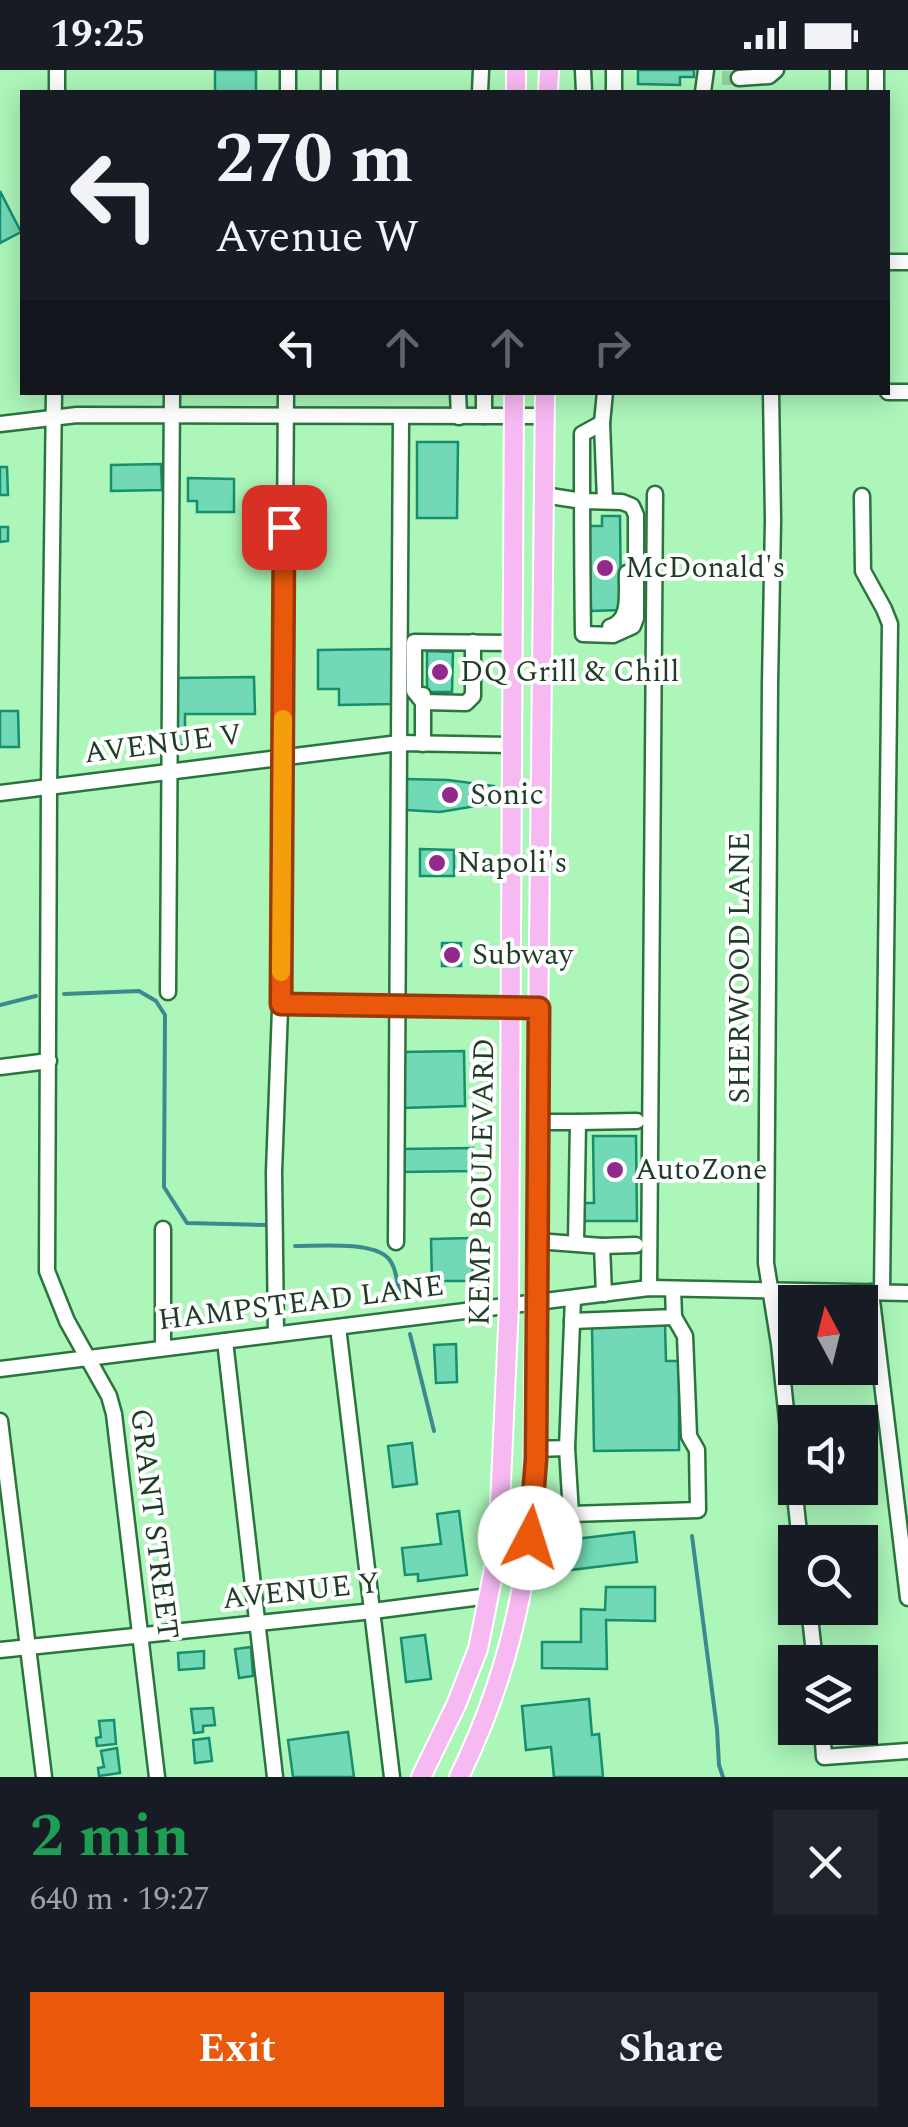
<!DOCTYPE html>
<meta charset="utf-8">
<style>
:root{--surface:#171b24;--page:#20242c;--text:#f1f3f6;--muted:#9ea1a6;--accent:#ea580c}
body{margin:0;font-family:Spectral,serif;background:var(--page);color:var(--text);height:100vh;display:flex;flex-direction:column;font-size:38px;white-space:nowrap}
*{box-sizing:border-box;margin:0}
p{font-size:32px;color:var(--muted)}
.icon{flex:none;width:55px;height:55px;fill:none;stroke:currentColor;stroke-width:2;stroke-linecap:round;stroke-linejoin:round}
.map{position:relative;height:1707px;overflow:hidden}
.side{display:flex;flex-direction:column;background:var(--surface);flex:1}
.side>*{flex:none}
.hud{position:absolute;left:20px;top:20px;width:870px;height:305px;border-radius:0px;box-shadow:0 5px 25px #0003;background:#171b24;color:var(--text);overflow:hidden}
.needle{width:65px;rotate:353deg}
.buttons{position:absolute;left:778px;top:1215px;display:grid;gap:20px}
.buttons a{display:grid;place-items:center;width:100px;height:100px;border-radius:0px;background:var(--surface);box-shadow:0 5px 25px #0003;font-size:50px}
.pin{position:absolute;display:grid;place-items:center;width:85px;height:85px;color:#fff;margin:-42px;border-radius:20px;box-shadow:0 5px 15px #0006}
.me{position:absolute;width:110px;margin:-55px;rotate:5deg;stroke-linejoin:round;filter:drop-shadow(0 0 8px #0008)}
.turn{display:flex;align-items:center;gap:35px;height:210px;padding:0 30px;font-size:45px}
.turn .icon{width:130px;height:130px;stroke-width:2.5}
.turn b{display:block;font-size:70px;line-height:85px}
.lanes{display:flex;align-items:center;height:95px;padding:0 30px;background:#0003;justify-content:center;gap:50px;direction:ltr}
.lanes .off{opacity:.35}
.round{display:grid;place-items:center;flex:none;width:105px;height:105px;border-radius:0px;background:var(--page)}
.head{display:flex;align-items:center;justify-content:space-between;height:170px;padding:0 30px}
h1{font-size:60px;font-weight:700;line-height:75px;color:#1e9e55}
.action{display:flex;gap:20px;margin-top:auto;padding:20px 30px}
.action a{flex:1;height:115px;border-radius:0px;background:var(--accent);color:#fff;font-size:40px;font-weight:700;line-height:115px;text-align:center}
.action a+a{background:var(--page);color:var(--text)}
.status{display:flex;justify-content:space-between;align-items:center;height:70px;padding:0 50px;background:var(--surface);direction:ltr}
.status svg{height:28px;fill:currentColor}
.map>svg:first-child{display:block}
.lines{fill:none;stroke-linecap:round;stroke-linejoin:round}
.stream{stroke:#3d8a8e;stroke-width:4}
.building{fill:#71d9b6;stroke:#168e6f;stroke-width:2.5}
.minor-tunnel{stroke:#90d19c;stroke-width:14;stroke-dasharray:14 7;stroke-linecap:butt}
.minor-casing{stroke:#2b743f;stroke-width:19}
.major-casing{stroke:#fff;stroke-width:22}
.minor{stroke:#fff;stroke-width:14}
.major{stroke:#f6b9f1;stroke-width:18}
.route-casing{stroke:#983908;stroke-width:25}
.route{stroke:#ea580c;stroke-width:18}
.slow{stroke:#f59e0b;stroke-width:18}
.poi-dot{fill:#922a8e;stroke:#fff;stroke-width:4}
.labels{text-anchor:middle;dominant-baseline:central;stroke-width:8;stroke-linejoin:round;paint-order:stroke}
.poi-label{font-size:30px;fill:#1f3d26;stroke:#fff;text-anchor:start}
.street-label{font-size:30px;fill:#1f3d26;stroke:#fff}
</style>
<div class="status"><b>19:25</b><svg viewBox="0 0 49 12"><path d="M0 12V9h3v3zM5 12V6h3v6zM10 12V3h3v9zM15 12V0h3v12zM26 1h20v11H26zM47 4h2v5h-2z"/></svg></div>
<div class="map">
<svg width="908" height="1707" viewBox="0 0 908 1707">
<rect width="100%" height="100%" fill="#acf6ba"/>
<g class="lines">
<g class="stream">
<polyline points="64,924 139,921 156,931 165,945 164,1117 187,1153 265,1155"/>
<polyline points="0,935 36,926"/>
<path d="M 295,1176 C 318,1176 372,1171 388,1188 C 396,1196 397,1213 400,1224"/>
<polyline points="410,1264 434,1361"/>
<polyline points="692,1466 717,1659 719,1695 723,1707"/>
</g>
</g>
<g class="building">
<rect x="215" y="0" width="41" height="22"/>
<polygon points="638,0 694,0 694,7 680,7 680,15 638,14"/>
<polygon points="0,121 21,162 0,173"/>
<polygon points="417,372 458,372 457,448 417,448"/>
<polygon points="161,394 162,420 111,421 111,395"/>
<polygon points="0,397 7,397 8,425 0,425"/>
<polygon points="188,408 234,409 234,442 197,442 197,431 188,431"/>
<polygon points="602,446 620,446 621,540 591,541 589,456 602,456"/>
<polygon points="0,457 8,457 8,471 0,472"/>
<polygon points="392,579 392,634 339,635 339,619 318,619 318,580"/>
<polygon points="427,581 453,582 452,622 427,622"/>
<polygon points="254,607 255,644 185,644 185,675 174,675 173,608"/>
<polygon points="0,641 18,641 19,677 0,677"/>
<polygon points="406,709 448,710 494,716 494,733 440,742 407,740"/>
<polygon points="420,779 454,780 454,806 420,806"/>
<rect x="442" y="873" width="19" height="23"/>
<polygon points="464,981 465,1036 402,1038 401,982"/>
<polygon points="593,1066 636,1066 637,1151 583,1151 583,1133 594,1133"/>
<polygon points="473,1078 473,1101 401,1102 401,1079"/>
<polygon points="472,1168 473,1211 432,1211 431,1169"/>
<polygon points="665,1254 666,1291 679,1291 679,1380 594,1381 592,1255"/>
<polygon points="456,1274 457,1312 436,1313 434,1275"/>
<polygon points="412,1373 417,1414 393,1417 388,1376"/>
<polygon points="459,1441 467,1505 418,1511 418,1504 405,1505 402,1478 441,1474 437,1444"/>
<polygon points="634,1462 637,1492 562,1501 558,1471"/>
<polygon points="606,1517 655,1517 655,1551 606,1550 607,1599 542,1598 542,1572 581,1572 581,1539 605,1540"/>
<polygon points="425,1565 431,1609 406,1612 401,1568"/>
<polygon points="251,1577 253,1606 239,1608 235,1579"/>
<polygon points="204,1581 204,1598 179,1600 178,1583"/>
<polygon points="589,1629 592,1665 599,1664 603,1707 554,1707 551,1677 526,1680 522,1636"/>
<polygon points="213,1638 215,1655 203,1656 203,1662 194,1663 191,1639"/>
<polygon points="114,1650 116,1674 97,1676 96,1668 101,1667 99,1651"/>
<polygon points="348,1662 354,1707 293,1707 288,1670"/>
<polygon points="209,1668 212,1691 195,1693 193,1670"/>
<polygon points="117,1678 120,1703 99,1706 98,1698 104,1697 101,1681"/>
</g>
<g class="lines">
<polyline class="minor-tunnel" points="722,8 739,8"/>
<defs>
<g id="minor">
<polyline points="329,0 329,22"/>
<polyline points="583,0 584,22"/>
<polyline points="614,0 614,22"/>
<polyline points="876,0 876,22"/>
<polyline points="739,8 769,6 776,0"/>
<polyline points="57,22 57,0"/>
<polyline points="288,22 288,0"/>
<polyline points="480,22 481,0"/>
<polyline points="703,22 706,0"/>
<polyline points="838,22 838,0"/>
<polyline points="888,192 908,192"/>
<polyline points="54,322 49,717 47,1201 67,1251 109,1326 114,1344 157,1707"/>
<polyline points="458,322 459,347"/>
<polyline points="771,322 773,450 770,614 766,1193 779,1274 800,1472"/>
<polyline points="888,322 908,322"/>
<polyline points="484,346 484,322"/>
<polyline points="0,354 77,345 545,346"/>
<path d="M 544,425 L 582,431 L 622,432 L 632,436 L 636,445 L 636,548 L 633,556 L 613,565 L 583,564 C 582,497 582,431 582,364 L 602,353"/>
<polyline points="862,426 863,501 884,539 890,554 882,1222"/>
<polyline points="605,431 602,353 605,322"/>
<path d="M 610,557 C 632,550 626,523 627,503"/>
<polyline points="423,625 423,632 466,633 473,626 473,572"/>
<polyline points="423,674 423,632 414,621 414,572 513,573"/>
<polyline points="0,723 399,673 512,675"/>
<polyline points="168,922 172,322"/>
<polyline points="281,934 539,938"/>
<polyline points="0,997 49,991"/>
<polyline points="537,1052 578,1052 576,1172"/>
<polyline points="578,1052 637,1051"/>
<polyline points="163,1159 163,1278"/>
<polyline points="537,1171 602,1176 604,1224"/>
<polyline points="396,1172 401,347"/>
<polyline points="602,1176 636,1175"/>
<polyline points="649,1218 655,424"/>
<polyline points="871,1222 908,1528"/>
<polyline points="572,1251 674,1247 673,1219"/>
<polyline points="338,1257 392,1707"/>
<polyline points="276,1264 274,1102 282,885 286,322"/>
<polyline points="225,1271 275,1707"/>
<polyline points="0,1299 649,1218 908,1223"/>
<polyline points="0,1351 44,1707"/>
<polyline points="535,1379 567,1378 573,1228"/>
<polyline points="531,1444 571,1444 567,1378"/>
<polyline points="571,1444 698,1440 697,1380 689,1366 685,1266 674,1247"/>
<polyline points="809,1538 815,1592"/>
<polyline points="0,1580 373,1541 489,1526"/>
<polyline points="822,1658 824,1687 908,1681"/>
</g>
<g id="major">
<polyline points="516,22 516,0"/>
<polyline points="548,22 549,0"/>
<polyline points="421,1707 456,1635 478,1579 498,1479 509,1235 514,322"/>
<path d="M 459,1707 C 490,1644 512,1576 524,1506 C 528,1481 530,1455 533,1429 L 545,322"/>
</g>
</defs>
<use href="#minor" class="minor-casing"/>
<use href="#major" class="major-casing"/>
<use href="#minor" class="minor"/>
<use href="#major" class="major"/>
</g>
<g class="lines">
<defs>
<polyline id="route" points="284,457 281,934 539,938 536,1389 530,1468"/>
</defs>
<use href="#route" class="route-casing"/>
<use href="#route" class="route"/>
<polyline class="slow" points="281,902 283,649"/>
</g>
<g class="poi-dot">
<circle cx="605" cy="498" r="10"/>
<circle cx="440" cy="602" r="10"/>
<circle cx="450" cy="725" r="10"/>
<circle cx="437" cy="793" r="10"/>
<circle cx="452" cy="885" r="10"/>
<circle cx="615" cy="1100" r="10"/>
</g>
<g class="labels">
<g class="poi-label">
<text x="625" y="498">McDonald's</text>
<text x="460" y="602">DQ Grill &amp; Chill</text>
<text x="470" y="725">Sonic</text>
<text x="457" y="793">Napoli's</text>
<text x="472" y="885">Subway</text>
<text x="635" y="1100">AutoZone</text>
</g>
<g class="street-label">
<text transform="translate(163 674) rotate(-7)">AVENUE V</text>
<text transform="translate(740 898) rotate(-90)">SHERWOOD LANE</text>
<text transform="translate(482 1112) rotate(-89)">KEMP BOULEVARD</text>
<text transform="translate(301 1233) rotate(-7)">HAMPSTEAD LANE</text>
<text transform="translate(154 1454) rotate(83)">GRANT STREET</text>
<text transform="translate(301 1521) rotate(-6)">AVENUE Y</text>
</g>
</g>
</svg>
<div class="buttons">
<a><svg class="needle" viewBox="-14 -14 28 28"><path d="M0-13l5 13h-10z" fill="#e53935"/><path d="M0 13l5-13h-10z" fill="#9ea1a6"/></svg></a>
<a><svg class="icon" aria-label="sound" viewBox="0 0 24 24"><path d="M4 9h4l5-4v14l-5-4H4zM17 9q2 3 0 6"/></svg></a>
<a><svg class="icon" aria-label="search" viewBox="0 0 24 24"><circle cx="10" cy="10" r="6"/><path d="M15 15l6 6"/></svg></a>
<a><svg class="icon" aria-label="layers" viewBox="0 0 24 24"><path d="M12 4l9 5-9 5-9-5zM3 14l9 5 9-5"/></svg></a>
</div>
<div class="pin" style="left:284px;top:457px;background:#d93025"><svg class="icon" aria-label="arrive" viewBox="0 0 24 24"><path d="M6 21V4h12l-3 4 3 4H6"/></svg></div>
<svg class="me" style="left:530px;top:1468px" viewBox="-20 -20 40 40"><circle r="19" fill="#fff"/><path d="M0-13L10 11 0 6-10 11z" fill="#ea580c"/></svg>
<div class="hud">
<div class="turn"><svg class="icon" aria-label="left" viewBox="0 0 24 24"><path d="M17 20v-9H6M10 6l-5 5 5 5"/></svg><div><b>270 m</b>Avenue W</div></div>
<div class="lanes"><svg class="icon" aria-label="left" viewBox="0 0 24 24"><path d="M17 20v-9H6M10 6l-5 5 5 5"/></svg><svg class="icon off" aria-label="ahead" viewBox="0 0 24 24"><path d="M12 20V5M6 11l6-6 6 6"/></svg><svg class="icon off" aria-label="ahead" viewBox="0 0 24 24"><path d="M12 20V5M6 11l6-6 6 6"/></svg><svg class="icon off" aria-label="right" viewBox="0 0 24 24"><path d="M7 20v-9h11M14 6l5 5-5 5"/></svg></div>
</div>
</div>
<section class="side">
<div class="head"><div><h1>2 min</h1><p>640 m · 19:27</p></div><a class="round"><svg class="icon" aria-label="close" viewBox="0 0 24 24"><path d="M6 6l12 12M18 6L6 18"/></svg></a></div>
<div class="action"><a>Exit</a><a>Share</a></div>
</section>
